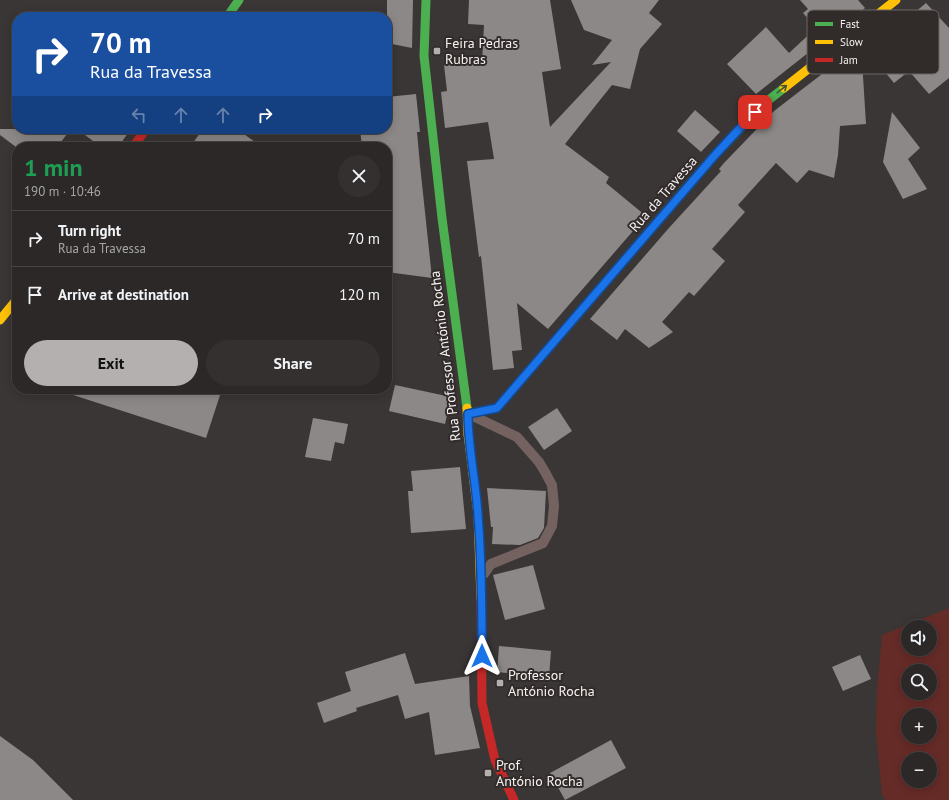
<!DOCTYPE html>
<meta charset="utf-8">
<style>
:root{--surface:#2c2828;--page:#343030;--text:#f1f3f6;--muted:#a6a6a8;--line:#484445;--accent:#b4b0b0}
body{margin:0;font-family:"PT Sans",sans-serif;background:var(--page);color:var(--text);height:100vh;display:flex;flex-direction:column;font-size:15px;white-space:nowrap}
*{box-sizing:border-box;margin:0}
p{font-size:13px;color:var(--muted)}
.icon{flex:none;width:22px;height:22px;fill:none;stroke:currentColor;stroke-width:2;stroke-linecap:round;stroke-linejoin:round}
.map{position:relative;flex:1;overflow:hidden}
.sheet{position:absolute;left:12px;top:142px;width:380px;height:252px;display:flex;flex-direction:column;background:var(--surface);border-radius:16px;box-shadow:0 2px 10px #0003,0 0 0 1px var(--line)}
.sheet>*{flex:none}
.banner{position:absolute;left:12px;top:12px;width:380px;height:122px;border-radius:16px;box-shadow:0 2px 10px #0003,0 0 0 1px var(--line);background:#1a4fa0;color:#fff;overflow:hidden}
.fabs{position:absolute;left:901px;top:620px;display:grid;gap:8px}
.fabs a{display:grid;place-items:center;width:36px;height:36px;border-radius:50%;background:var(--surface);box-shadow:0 2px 10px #0003,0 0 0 1px var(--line);font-size:20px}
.pin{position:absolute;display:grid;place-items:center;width:34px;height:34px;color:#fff;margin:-17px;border-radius:8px;box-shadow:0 2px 6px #0006}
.me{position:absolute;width:44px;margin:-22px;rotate:0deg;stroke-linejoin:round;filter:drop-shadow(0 0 3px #0008)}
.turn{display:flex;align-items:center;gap:14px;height:84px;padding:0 12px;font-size:18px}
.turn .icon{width:52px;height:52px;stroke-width:2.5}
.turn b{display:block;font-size:28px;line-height:34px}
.lanes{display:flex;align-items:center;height:38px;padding:0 12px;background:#0003;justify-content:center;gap:20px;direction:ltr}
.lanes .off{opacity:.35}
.round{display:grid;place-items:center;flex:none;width:42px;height:42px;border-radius:21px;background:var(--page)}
.overview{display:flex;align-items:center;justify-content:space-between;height:68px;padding:0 12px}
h1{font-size:24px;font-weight:800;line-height:30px;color:#1e9e55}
.action{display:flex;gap:8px;margin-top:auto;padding:8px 12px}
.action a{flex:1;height:46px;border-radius:24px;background:var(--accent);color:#111;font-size:16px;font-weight:800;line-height:46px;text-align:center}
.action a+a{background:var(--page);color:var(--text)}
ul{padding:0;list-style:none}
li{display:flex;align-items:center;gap:12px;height:56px;padding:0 12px;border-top:1px solid var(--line)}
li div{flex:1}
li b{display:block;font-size:15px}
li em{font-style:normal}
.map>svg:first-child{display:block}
.green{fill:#652b27;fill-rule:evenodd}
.building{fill:#8c8888}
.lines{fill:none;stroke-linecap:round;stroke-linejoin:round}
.lane{stroke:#736260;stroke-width:10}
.fast{stroke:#4caf50;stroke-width:9}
.slow{stroke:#ffc107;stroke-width:9}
.jam{stroke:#c62828;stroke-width:9}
.oneway{stroke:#3a5937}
.route-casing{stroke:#114b97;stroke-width:10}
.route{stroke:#1a73e8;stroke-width:7}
.poi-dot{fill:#b4b0b0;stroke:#312b2a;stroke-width:1.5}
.labels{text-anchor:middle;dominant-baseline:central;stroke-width:4;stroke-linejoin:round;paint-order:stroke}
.poi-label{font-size:14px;fill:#f6f2f2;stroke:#312b2a;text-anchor:start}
.street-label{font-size:14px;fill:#f6f2f2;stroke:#312b2a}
.key{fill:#312b2a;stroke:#6c6766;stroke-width:1}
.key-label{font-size:11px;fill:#f6f2f2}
</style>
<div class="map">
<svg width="949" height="800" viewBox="0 0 949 800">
<rect width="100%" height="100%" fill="#3a3635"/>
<path class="green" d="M 949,608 L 949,800 L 885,800 L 882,795 L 876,732 L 877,691 L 882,635 ZM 908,627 L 930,627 L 930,649 L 908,649 ZM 908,671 L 930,671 L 930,693 L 908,693 ZM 908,715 L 930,715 L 930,737 L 908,737 ZM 908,759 L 930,759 L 930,781 L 908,781 Z"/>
<g class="building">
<polygon points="387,0 413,0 412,48 387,43"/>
<polygon points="469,0 550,0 561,69 542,72 550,127 611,62 592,65 612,40 584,30 571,0 659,0 649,13 662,24 640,49 630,89 612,85 565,144 609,177 606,183 646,216 548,329 517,303 522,350 512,351 514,368 493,370 481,256 479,257 467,161 494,159 488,122 445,128 441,92 447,91 444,65 482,62 484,25 468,24"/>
<polygon points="800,0 858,0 865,8 756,94 727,64 766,27 789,53 816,28 803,13 808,9"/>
<polygon points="926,3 949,28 949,78 929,94 909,71 894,83 861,43 882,27 886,31 892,26 895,29"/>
<polygon points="861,44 866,124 840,126 838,155 834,178 809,170 797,183 776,163 738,205 745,212 712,249 725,261 694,296 689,292 662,322 673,332 649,348 625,329 617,340 590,319 668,229 721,171 719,169 724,163 774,111"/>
<polygon points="416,94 420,132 417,132 420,165 432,278 387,272 387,147 362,147 360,129 387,129 387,97"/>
<polygon points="695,110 720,132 701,152 677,131"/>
<polygon points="892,112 920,148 908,159 927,189 903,199 883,162"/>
<polygon points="0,129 71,129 57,147 16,147 0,135"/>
<polygon points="77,129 131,129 123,140 121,147 101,147"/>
<polygon points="203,129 237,129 262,147 190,147"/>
<polygon points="395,385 451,397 445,424 389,411"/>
<polygon points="68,389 222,389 206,438 67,393"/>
<polygon points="557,408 572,431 544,450 528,427"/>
<polygon points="313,418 348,424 344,444 335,442 331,461 305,457"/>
<polygon points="460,467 466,529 411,533 408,491 413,491 411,471"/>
<polygon points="487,488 546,491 544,528 538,538 520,545 492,544 493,527 491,527"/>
<polygon points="533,565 545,609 505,620 493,575"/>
<polygon points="499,646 551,651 549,677 497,672"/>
<polygon points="405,653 415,684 469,676 470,706 480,748 435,755 429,712 405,719 398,695 356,708 357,711 324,723 317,703 351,691 345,672"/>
<polygon points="860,655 871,679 843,691 832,667"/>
<polygon points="0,736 33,760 73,800 0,800"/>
<polygon points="611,740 626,768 565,800 550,773"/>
</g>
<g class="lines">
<polyline class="lane" points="473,416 517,437 539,462 545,472 552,485 554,506 552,526 543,543 491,564 484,574"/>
<g class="fast">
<polyline points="426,0 424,56 442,218 467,408"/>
<polyline points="227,17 239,0"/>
<polyline points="578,314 715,155 766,102 784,88"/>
</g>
<g class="slow">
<polyline points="784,88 896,0"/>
<polyline points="0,320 17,299"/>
<polyline points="467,408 468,434 478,514 481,599"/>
</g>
<g class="jam">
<polyline points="133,147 146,129"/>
<polyline points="468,414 497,408 578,314"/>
<polyline points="481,599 482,703 495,760 514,800"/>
</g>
</g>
<defs><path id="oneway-shaft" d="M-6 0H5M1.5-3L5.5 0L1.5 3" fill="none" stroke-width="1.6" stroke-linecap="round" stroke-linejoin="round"/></defs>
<use class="oneway" href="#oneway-shaft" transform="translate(782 89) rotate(-38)"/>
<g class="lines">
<defs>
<path id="route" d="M 482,656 C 482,609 482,562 478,515 C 476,481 468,448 468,414 L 497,408 L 715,155 L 755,112"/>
</defs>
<use href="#route" class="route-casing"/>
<use href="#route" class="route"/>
</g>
<g class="poi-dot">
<rect x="433" y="47" width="8" height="8" rx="2"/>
<rect x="496" y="679" width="8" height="8" rx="2"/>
<rect x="484" y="769" width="8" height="8" rx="2"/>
</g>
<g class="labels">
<g class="poi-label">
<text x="445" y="43">Feira Pedras<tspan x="445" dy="16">Rubras</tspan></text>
<text x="508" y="675">Professor<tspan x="508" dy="16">António Rocha</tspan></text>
<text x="496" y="765">Prof.<tspan x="496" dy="16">António Rocha</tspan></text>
</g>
<g class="street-label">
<text transform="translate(663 194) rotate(-49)">Rua da Travessa</text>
<text transform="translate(445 356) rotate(-97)">Rua Professor António Rocha</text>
</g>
</g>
<rect x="807" y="10" width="132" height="64" rx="6" class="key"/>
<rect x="815" y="22" width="18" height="4" fill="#4caf50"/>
<rect x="815" y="40" width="18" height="4" fill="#ffc107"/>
<rect x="815" y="58" width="18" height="4" fill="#c62828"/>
<g class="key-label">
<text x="840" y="28">Fast</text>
<text x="840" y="46">Slow</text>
<text x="840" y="64">Jam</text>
</g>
</svg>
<div class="fabs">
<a><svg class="icon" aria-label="sound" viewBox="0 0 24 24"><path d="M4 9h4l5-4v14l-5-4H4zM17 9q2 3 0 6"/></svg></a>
<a><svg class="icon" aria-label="search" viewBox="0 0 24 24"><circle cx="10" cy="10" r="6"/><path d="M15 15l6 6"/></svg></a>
<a>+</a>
<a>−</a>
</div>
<div class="pin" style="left:755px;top:112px;background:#d93025"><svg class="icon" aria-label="arrive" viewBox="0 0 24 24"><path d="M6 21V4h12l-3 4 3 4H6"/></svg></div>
<svg class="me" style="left:482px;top:656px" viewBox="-20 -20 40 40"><path d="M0-17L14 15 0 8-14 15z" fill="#1a73e8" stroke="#fff" stroke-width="4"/></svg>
<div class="banner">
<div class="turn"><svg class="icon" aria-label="right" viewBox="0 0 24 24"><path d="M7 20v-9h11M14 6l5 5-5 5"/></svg><div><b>70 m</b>Rua da Travessa</div></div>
<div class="lanes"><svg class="icon off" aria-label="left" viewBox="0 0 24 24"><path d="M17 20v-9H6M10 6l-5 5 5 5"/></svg><svg class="icon off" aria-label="ahead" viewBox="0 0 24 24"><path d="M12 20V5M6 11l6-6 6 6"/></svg><svg class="icon off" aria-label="ahead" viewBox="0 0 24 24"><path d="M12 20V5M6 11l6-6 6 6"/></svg><svg class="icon" aria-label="right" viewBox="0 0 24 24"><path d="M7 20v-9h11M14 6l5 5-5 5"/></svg></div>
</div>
<section class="sheet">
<div class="overview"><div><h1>1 min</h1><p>190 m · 10:46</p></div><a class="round"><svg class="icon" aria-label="close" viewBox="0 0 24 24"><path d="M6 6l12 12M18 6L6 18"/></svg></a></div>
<ul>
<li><svg class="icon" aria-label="right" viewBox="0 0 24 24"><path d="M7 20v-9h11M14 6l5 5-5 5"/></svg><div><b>Turn right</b><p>Rua da Travessa</p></div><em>70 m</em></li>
<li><svg class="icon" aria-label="arrive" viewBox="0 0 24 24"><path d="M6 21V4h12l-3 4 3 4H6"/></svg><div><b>Arrive at destination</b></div><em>120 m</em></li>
</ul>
<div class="action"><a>Exit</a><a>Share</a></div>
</section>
</div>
